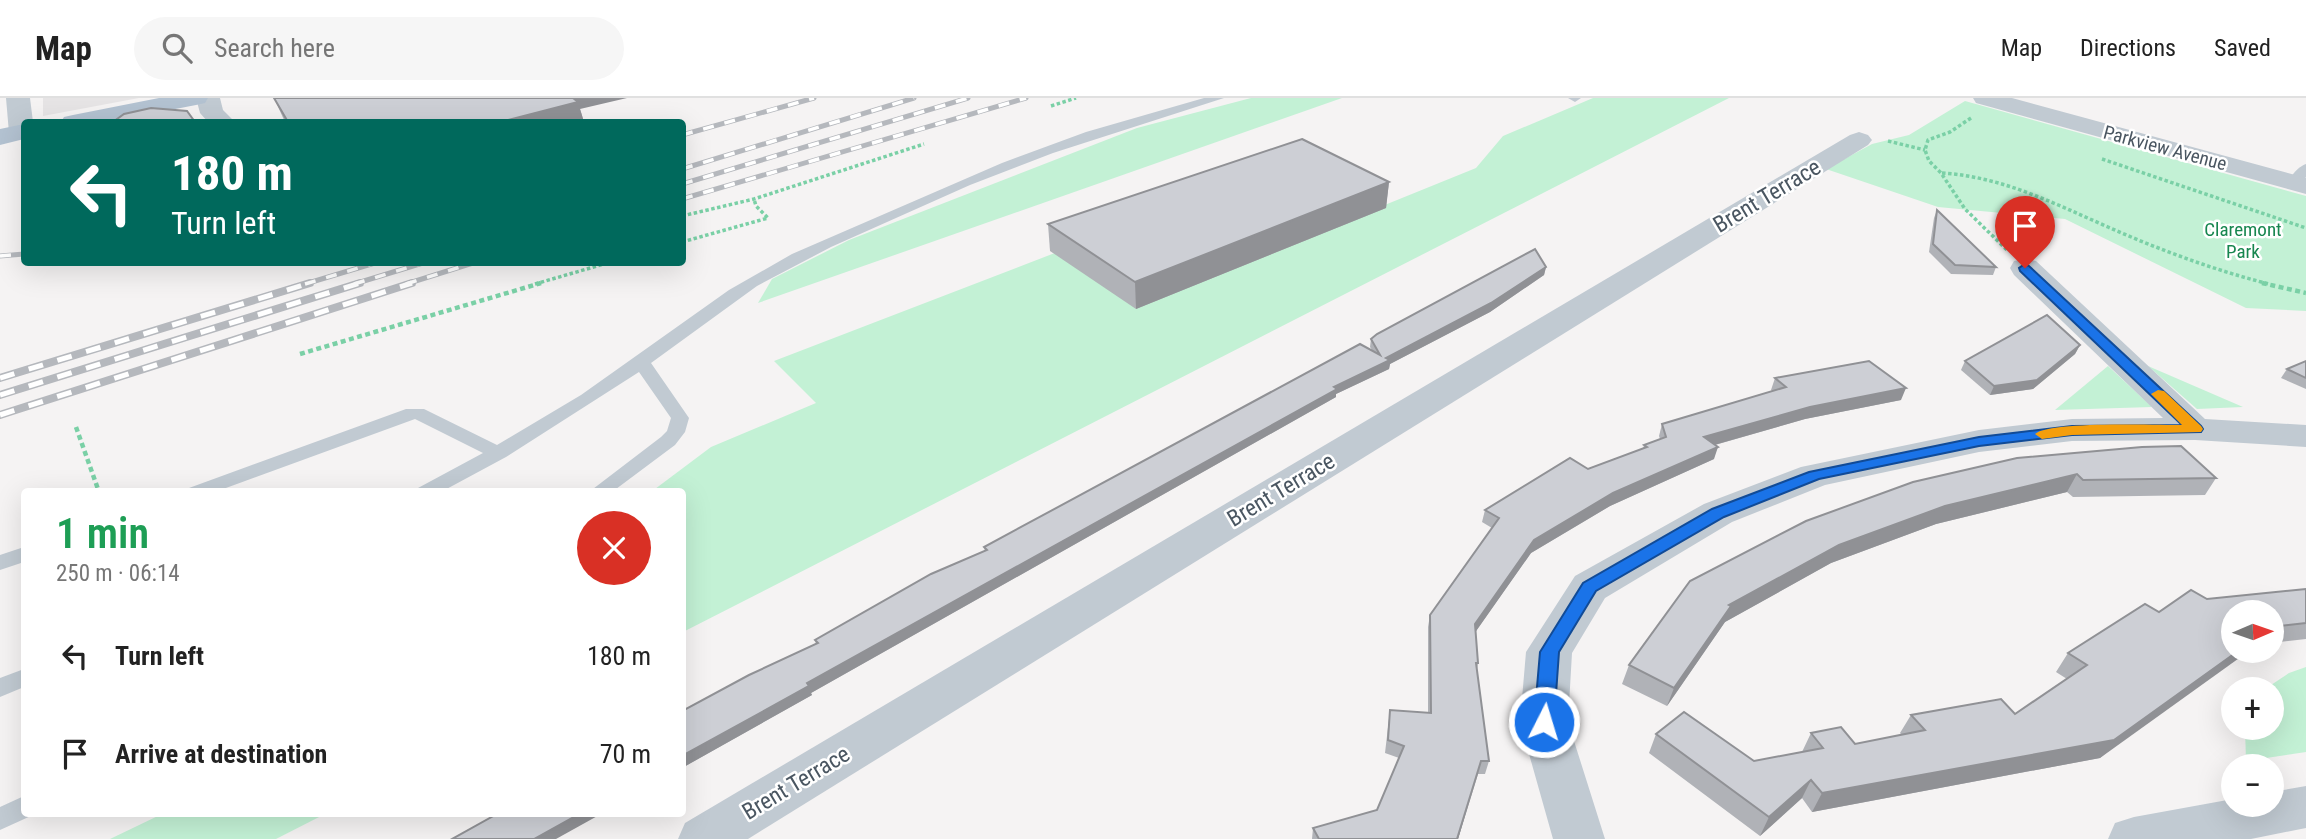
<!DOCTYPE html>
<meta charset="utf-8">
<style>
:root{--surface:#fff;--page:#f6f6f6;--text:#222;--muted:#767676;--line:#e0e0e0}
body{margin:0;font-family:"Roboto Condensed",sans-serif;background:var(--page);color:var(--text);height:100vh;display:flex;flex-direction:column;font-size:26px;white-space:nowrap}
*{box-sizing:border-box;margin:0}
p{font-size:23px;color:var(--muted)}
.icon{flex:none;width:38px;height:38px;fill:none;stroke:currentColor;stroke-width:2;stroke-linecap:round;stroke-linejoin:round}
.map{position:relative;flex:1;overflow:hidden}
.sheet{position:absolute;left:21px;top:390px;width:665px;height:329px;display:flex;flex-direction:column;background:var(--surface);border-radius:7px;box-shadow:0 7px 28px #0002}
.sheet>*{flex:none}
.hud{position:absolute;left:21px;top:21px;width:665px;height:147px;border-radius:7px;box-shadow:0 7px 28px #0002;background:#00695c;color:#fff;overflow:hidden}
.needle{width:46px;rotate:88deg}
.fabs{position:absolute;left:2221px;top:502px;display:grid;gap:14px}
.fabs a{display:grid;place-items:center;width:63px;height:63px;border-radius:50%;background:var(--surface);box-shadow:0 7px 28px #0002;font-size:35px}
.pin{position:absolute;display:grid;place-items:center;width:60px;height:60px;color:#fff;margin:-72px -30px;border-radius:50% 50% 50% 0;rotate:-45deg;box-shadow:0 0 7px #0007}
.pin .icon{rotate:45deg}
.me{position:absolute;width:77px;margin:-38px;rotate:5deg;stroke-linejoin:round;filter:drop-shadow(0 0 5px #0008)}
.turn{display:flex;align-items:center;gap:24px;height:147px;padding:0 35px;font-size:32px}
.turn .icon{width:91px;height:91px;stroke-width:2.5}
.turn b{display:block;font-size:49px;line-height:60px}
.round{display:grid;place-items:center;flex:none;width:74px;height:74px;border-radius:37px;background:var(--page)}
.summary{display:flex;align-items:center;justify-content:space-between;height:119px;padding:0 35px}
h1{font-size:42px;font-weight:600;line-height:52px;color:#1e9e55}
ul{padding:0;list-style:none}
li{display:flex;align-items:center;gap:21px;height:98px;padding:0 35px}
li div{flex:1}
li b{display:block;font-size:26px}
li em{font-style:normal}
header{display:flex;align-items:center;gap:42px;box-sizing:border-box;height:98px;padding:0 35px;background:var(--surface);border-bottom:2px solid var(--line)}
header strong{font-size:33px}
nav{display:flex;gap:38px;margin-inline-start:auto;font-size:24px}
.search{width:490px;height:63px;background:var(--page);display:flex;align-items:center;gap:18px;box-sizing:border-box;padding:0 24px;border-radius:38px;color:var(--muted);font-size:26px}
.map>svg:first-child{display:block}
.education{fill:#e6e4e5}
.green{fill:#c3f1d5}
.lines{fill:none;stroke-linecap:round;stroke-linejoin:round}
.path-far1{stroke:#7ad0a6;stroke-width:3.5;stroke-dasharray:3.5 2.5;stroke-linecap:butt}
.path{stroke:#7ad0a6;stroke-width:4.5;stroke-dasharray:5 3.5;stroke-linecap:butt}
.lane{fill:#c1cad2;fill-rule:evenodd}
.street{fill:#c1cad2;fill-rule:evenodd}
.primary{fill:#b3c2d1;fill-rule:evenodd}
.rail-far1-casing{stroke:#b5b8bd;stroke-width:5}
.rail-casing{stroke:#b5b8bd;stroke-width:8}
.rail-far1{stroke:#fff;stroke-width:3.5;stroke-dasharray:11;stroke-linecap:butt}
.rail{stroke:#fff;stroke-width:5;stroke-dasharray:15;stroke-linecap:butt}
.wall{fill:#b0b2b7}
.shaded-wall{fill:#909195}
.building{fill:#cdcfd5;stroke:#909195;stroke-width:2}
.route{fill:#1a73e8;stroke:#114b97;stroke-width:2}
.slow{fill:#f59e0b}
.labels{text-anchor:middle;dominant-baseline:central;stroke-width:5;stroke-linejoin:round;paint-order:stroke}
.far-street-label{font-size:19px;fill:#4a5661;stroke:#fff}
.far-park-label{font-size:19px;fill:#17864f;stroke:#fff}
.street-label{font-size:23px;fill:#4a5661;stroke:#fff}
</style>
<header>
<strong>Map</strong>
<div class="search"><svg class="icon" aria-label="search" viewBox="0 0 24 24"><circle cx="10" cy="10" r="6"/><path d="M15 15l6 6"/></svg>Search here</div>
<nav><a>Map</a><a>Directions</a><a>Saved</a></nav>
</header>
<div class="map">
<svg width="2306" height="741" viewBox="0 0 2306 741">
<rect width="100%" height="100%" fill="#f5f3f3"/>
<polygon class="education" points="43,0 139,0 43,18"/>
<g class="green">
<polygon points="1251,0 1342,0 758,205 772,181 849,142 1137,30"/>
<polygon points="1593,0 1729,0 683,534 682,394 651,394 711,349 816,305 774,263 1060,153 1136,208 1476,70 1503,38"/>
<polygon points="1965,3 2306,98 2306,213 2246,210 2065,121 1938,109 1826,71 1872,46 1909,37"/>
<polygon points="2108,268 2152,309 2055,312"/>
<polygon points="2148,268 2243,309 2197,311"/>
<polygon points="2306,569 2306,654 2246,663 2245,630 2272,630 2272,592 2265,591 2289,575"/>
<polygon points="162,716 325,716 276,741 110,741"/>
</g>
<g class="lines">
<g class="path-far1">
<polyline points="1051,8 1076,0"/>
<polyline points="1971,20 1950,34 1928,42 1925,52 1929,63 1941,75 1965,111 2007,152"/>
<polyline points="1888,43 1925,52"/>
<polyline points="2102,61 2306,130"/>
<path d="M 1942,75 C 2003,79 2053,105 2108,129 C 2160,152 2214,172 2269,186"/>
<polyline points="682,118 754,101 924,46"/>
<polyline points="682,144 768,120 756,108 754,101"/>
<polyline points="535,186 611,164"/>
</g>
<g class="path">
<polyline points="2262,185 2306,195"/>
<polyline points="300,256 541,185"/>
<polyline points="76,329 99,394"/>
</g>
<g class="lane">
<polygon points="1204,0 1224,0 1053,55 970,87 831,149 757,188 651,265 689,320 685,334 675,347 612,394 589,394 661,339 667,333 671,320 639,274 506,359 441,394 415,394 418,390 483,355 415,321 215,394 186,394 189,390 406,311 424,311 497,347 581,297 729,192 792,156 1002,65 1086,34"/>
<polygon points="1568,0 1581,0 1575,4"/>
<path d="M 2306,66 L 2306,79 L 2299,88 L 2289,88 C 2286,81 2299,68 2306,66 Z"/>
<polygon points="24,449 24,464 0,472 0,457"/>
<polygon points="24,571 24,589 0,599 0,580"/>
<polygon points="24,698 24,716 33,717 0,732 0,709"/>
</g>
<g class="street">
<polygon points="6,0 30,0 33,24 24,24 24,42 13,40 9,35"/>
<polygon points="196,0 220,0 223,12 235,24 208,24 200,15"/>
<polygon points="1973,0 2012,0 2306,80 2306,96 1976,5"/>
<polygon points="1859,34 1868,37 1872,42 1868,47 748,741 678,741 685,725 1850,37"/>
<polygon points="2025,161 2036,163 2205,321 2306,327 2306,349 2195,342 2072,343 1979,354 1825,387 1732,424 1605,500 1572,555 1568,624 1605,741 1553,741 1520,624 1526,554 1575,478 1704,406 1801,369 1979,332 2072,321 2163,320 2014,177 2010,170 2014,163"/>
<polygon points="2306,688 2306,730 2251,741 2108,741 2115,725 2134,719 2233,701 2233,707 2272,707 2272,694"/>
</g>
<g class="primary">
<polygon points="159,0 208,0 205,5 196,7 108,24 61,24 64,19 73,17"/>
<polygon points="24,26 24,41 0,47 0,31"/>
</g>
<defs>
<g id="rail-far1">
<polyline points="682,37 814,0"/>
<polyline points="682,71 914,0"/>
<polyline points="682,86 968,0"/>
<polyline points="682,101 1026,0"/>
<polyline points="0,158 24,156"/>
<polyline points="305,186 378,164"/>
<polyline points="354,186 426,164"/>
<polyline points="406,186 476,164"/>
</g>
<g id="rail">
<polyline points="0,280 310,185"/>
<polyline points="0,297 360,185"/>
<polyline points="0,317 412,185"/>
</g>
</defs>
<use href="#rail-far1" class="rail-far1-casing"/>
<use href="#rail" class="rail-casing"/>
<use href="#rail-far1" class="rail-far1"/>
<use href="#rail" class="rail"/>
</g>
<g class="wall">
<polygon points="274,0 580,11 584,24 285,24"/>
<polygon points="1389,84 1386,110 1136,211 1050,153 1048,126"/>
<polygon points="1937,112 1996,169 1993,177 1951,176 1929,154 1934,120"/>
<polygon points="1546,169 1544,177 1490,214 1390,266 1389,271 1336,296 1336,299 811,595 812,597 682,670 816,546 815,542 985,453 984,449 1372,252 1370,249 1371,241"/>
<polygon points="2080,247 2075,256 2033,291 1990,297 1961,272 1965,263"/>
<polygon points="2306,263 2306,291 2281,280 2287,271"/>
<polygon points="1775,280 1901,302 1805,321 1715,347 1714,361 1610,408 1531,455 1475,534 1478,565 1477,571 1489,663 1485,676 1478,676 1458,741 1312,741 1313,730 1377,712 1399,660 1385,655 1390,612 1428,615 1428,529 1430,517 1492,430 1482,424 1485,412 1588,371 1643,351 1644,347 1660,341 1659,338 1662,326 1772,293 1771,292"/>
<polygon points="2017,360 2216,380 2205,397 2073,399 2067,394 1936,426 1831,465 1725,524 1667,608 1622,586 1629,567"/>
<polygon points="2306,491 2306,541 2272,545 2272,514 2100,660 1812,714 1802,700 1760,738 1649,655 1656,636 1754,663 1802,654 1811,635 1855,646 1902,637 1900,635 1911,617 2015,616 2067,581 2056,574 2068,555 2159,514 2207,501"/>
</g>
<g class="shaded-wall">
<polygon points="565,0 627,0 580,11 584,24 500,24"/>
<polygon points="1389,84 1386,110 1136,211 1135,184"/>
<polygon points="1546,169 1544,177 1490,214 1390,266 1389,271 1336,296 1336,299 811,595 812,597 682,670 682,658 807,585"/>
<polygon points="2080,247 2075,256 2033,291 1990,297 1994,288"/>
<polygon points="1906,290 1901,302 1805,321 1700,351 1704,339 1810,309"/>
<polygon points="1718,349 1714,361 1610,408 1531,455 1472,539 1475,526 1534,442 1613,395"/>
<polygon points="2077,376 2067,394 1936,426 1831,465 1725,524 1667,608 1674,590 1729,507 1839,447 1945,408"/>
<polygon points="2238,553 2249,553 2100,660 1812,714 1822,695"/>
<polygon points="1481,663 1458,741 1457,741"/>
<polygon points="1811,682 1802,700 1760,738 1769,719"/>
<polygon points="579,716 601,716 556,741 534,741"/>
</g>
<g class="building">
<polygon points="274,0 573,0 578,4 500,24 288,24"/>
<polygon points="151,10 187,13 195,24 113,24 124,16"/>
<polygon points="1302,41 1389,84 1135,184 1048,126"/>
<polygon points="1937,112 1996,169 1955,167 1933,146"/>
<polygon points="1535,151 1546,169 1491,205 1386,260 1390,262 1334,289 1337,291 807,585 809,588 682,658 682,613 749,577 818,545 815,542 931,476 987,452 984,449 1360,246 1380,257 1371,241 1377,236"/>
<polygon points="2047,217 2080,247 2037,282 1994,288 1965,263"/>
<polygon points="1869,263 1906,290 1810,309 1704,339 1718,349 1613,395 1534,442 1475,526 1478,565 1476,565 1489,663 1481,663 1457,741 1319,741 1313,730 1377,712 1404,648 1388,642 1390,612 1431,615 1430,517 1499,420 1485,412 1570,360 1588,371 1647,349 1644,347 1666,339 1662,326 1786,289 1775,280"/>
<polygon points="2306,263 2306,280 2287,271"/>
<polygon points="2181,348 2216,380 2083,382 2077,376 1945,408 1839,447 1729,507 1731,508 1674,590 1629,567 1690,483 1806,423 1913,384 2017,360 2142,349"/>
<polygon points="2306,491 2306,525 2272,529 2272,514 2233,514 2233,553 2238,553 2114,642 1822,695 1811,682 1769,719 1656,636 1684,614 1754,663 1823,650 1811,635 1841,629 1855,646 1925,632 1911,617 2001,601 2015,616 2087,567 2068,555 2145,506 2159,514 2191,492 2207,501"/>
<polygon points="497,716 579,716 534,741 452,741"/>
</g>
<polygon class="route" points="2025,166 2029,168 2201,328 2203,331 2201,334 2072,337 1979,348 1819,381 1724,419 1596,493 1559,554 1554,624 1551,630 1544,632 1537,630 1534,624 1540,554 1583,485 1712,411 1809,374 1979,339 2072,328 2182,327 2020,173 2019,170"/>
<path class="slow" d="M 2158,292 L 2164,293 L 2201,328 L 2203,331 L 2201,334 L 2072,337 L 2042,341 L 2035,336 C 2048,323 2157,327 2182,327 L 2151,296 Z"/>
<g class="labels">
<g class="far-street-label">
<text transform="translate(2165 50) rotate(15)">Parkview Avenue</text>
</g>
<g class="far-park-label">
<text x="2243" y="131">Claremont<tspan x="2243" dy="22">Park</tspan></text>
</g>
<g class="street-label">
<text transform="translate(1767 98) rotate(-31)">Brent Terrace</text>
<text transform="translate(1281 392) rotate(-31)">Brent Terrace</text>
<text transform="translate(796 685) rotate(-31)">Brent Terrace</text>
</g>
</g>
</svg>
<div class="fabs">
<a><svg class="needle" viewBox="-14 -14 28 28"><path d="M0-13l5 13h-10z" fill="#e53935"/><path d="M0 13l5-13h-10z" fill="#767676"/></svg></a>
<a>+</a>
<a>−</a>
</div>
<div class="pin" style="left:2025px;top:170px;background:#d93025"><svg class="icon" aria-label="arrive" viewBox="0 0 24 24"><path d="M6 21V4h12l-3 4 3 4H6"/></svg></div>
<svg class="me" style="left:1544px;top:624px" viewBox="-20 -20 40 40"><circle r="17" fill="#1a73e8" stroke="#fff" stroke-width="3"/><path d="M0-11L8 9 0 5-8 9z" fill="#fff"/></svg>
<div class="hud">
<div class="turn"><svg class="icon" aria-label="left" viewBox="0 0 24 24"><path d="M17 20v-9H6M10 6l-5 5 5 5"/></svg><div><b>180 m</b>Turn left</div></div>
</div>
<section class="sheet">
<div class="summary"><div><h1>1 min</h1><p>250 m · 06:14</p></div><a class="round" style="background:#d93025;color:#fff"><svg class="icon" aria-label="close" viewBox="0 0 24 24"><path d="M6 6l12 12M18 6L6 18"/></svg></a></div>
<ul>
<li><svg class="icon" aria-label="left" viewBox="0 0 24 24"><path d="M17 20v-9H6M10 6l-5 5 5 5"/></svg><div><b>Turn left</b></div><em>180 m</em></li>
<li><svg class="icon" aria-label="arrive" viewBox="0 0 24 24"><path d="M6 21V4h12l-3 4 3 4H6"/></svg><div><b>Arrive at destination</b></div><em>70 m</em></li>
</ul>
</section>
</div>
